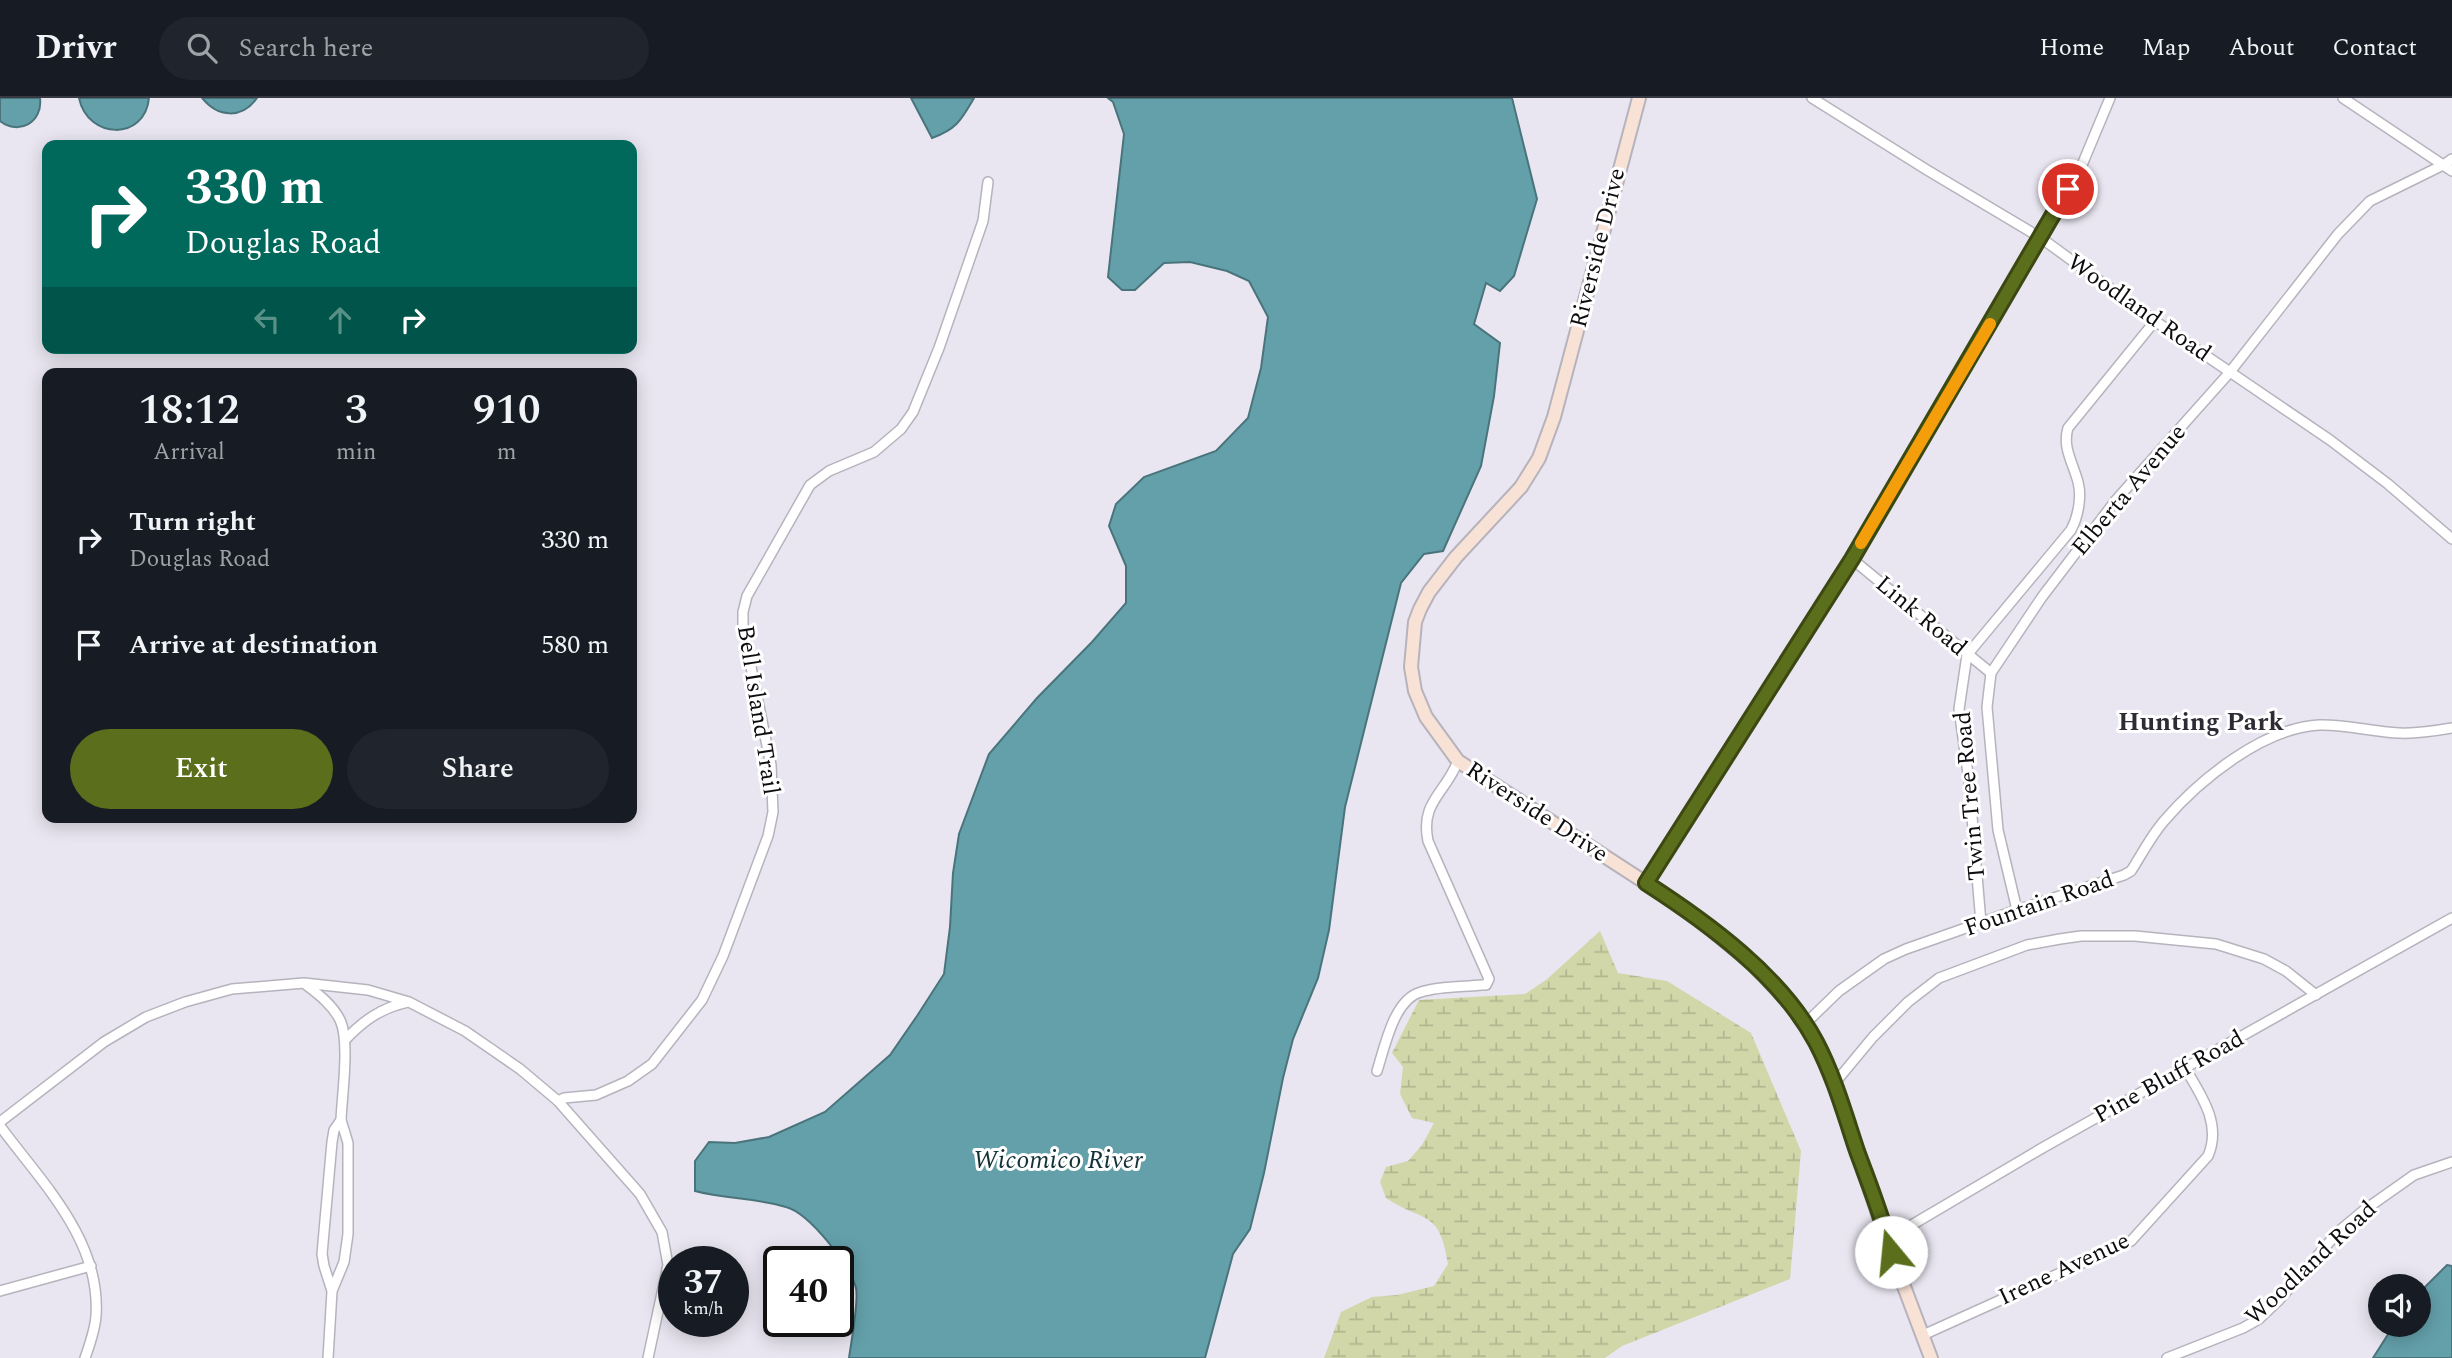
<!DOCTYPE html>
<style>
:root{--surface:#171b24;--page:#20242c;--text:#f1f3f6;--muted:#9ea1a6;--line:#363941;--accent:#5b6e1b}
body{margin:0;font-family:Spectral,serif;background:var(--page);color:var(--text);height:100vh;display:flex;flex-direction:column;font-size:26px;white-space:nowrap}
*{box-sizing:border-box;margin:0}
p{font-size:23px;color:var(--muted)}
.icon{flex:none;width:38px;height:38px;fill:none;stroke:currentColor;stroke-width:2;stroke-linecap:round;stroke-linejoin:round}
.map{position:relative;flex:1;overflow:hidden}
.sheet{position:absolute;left:42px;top:270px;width:595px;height:455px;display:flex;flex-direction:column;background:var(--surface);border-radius:14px;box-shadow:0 4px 18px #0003}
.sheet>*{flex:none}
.guide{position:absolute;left:42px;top:42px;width:595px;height:214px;border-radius:14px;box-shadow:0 4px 18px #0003;background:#00695c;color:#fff;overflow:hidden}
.tools{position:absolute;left:2368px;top:1176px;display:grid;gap:14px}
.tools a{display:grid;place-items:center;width:63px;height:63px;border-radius:50%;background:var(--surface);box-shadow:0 4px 18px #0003;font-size:35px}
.speed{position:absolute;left:658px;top:1148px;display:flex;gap:14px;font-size:35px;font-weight:700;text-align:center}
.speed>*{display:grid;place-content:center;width:91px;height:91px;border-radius:50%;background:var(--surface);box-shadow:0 4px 18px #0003;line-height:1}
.speed small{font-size:18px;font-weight:400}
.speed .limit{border:4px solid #111;border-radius:10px;background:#fff;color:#111}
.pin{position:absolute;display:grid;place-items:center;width:60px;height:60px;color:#fff;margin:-30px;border:4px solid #fff;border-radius:50%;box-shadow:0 2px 7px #0007}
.me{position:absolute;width:77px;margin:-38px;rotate:343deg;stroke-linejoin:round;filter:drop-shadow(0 0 5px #0008)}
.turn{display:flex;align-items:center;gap:24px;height:147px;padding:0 28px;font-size:32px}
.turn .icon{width:91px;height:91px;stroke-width:2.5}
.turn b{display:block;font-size:49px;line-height:60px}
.lanes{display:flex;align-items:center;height:66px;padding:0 28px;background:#0003;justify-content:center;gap:35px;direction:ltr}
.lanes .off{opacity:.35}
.eta{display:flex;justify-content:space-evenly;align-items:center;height:119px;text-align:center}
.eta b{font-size:42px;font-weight:600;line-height:49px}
.button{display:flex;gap:14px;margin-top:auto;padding:14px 28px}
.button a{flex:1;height:80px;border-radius:42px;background:var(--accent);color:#fff;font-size:28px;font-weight:600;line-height:80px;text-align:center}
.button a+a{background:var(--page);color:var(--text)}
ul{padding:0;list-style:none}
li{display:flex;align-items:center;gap:21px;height:105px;padding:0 28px}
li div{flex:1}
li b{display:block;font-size:26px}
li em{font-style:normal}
header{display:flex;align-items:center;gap:42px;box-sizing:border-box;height:98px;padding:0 35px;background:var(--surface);border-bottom:2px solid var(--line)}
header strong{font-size:33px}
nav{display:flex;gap:38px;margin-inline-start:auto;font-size:24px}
.search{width:490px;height:63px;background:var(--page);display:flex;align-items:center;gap:18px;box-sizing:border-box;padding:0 24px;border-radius:38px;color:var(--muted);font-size:26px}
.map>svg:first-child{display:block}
.wetland{fill:url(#wetland-marsh)}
.water{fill:#64a0aa;stroke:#4a747c;stroke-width:2}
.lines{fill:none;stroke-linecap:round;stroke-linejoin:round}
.street-casing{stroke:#b6b3bd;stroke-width:12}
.secondary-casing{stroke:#b6b3bd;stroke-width:16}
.street{stroke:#fff;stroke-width:9}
.secondary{stroke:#f8e1d5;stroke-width:12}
.route-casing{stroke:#3b4812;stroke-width:18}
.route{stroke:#5b6e1b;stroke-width:12}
.slow{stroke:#f59e0b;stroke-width:12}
.labels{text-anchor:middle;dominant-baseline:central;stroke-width:6;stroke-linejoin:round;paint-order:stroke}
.street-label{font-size:24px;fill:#0d0c0f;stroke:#fff}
.neighbourhood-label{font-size:26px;font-weight:bold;fill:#2d2b33;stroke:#fff}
.water-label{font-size:26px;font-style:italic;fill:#143338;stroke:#fff}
</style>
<header>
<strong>Drivr</strong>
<div class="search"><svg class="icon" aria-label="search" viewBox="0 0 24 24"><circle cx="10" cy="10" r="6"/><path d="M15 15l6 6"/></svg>Search here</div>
<nav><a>Home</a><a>Map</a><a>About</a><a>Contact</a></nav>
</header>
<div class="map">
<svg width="2452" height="1260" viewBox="0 0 2452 1260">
<defs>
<pattern id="wetland-marsh" width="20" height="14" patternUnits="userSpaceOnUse" patternTransform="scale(1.75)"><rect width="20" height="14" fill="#d1d7a9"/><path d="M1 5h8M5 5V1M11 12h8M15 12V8" fill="none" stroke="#b2b790"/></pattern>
</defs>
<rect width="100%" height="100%" fill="#e9e6f1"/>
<path class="wetland" d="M 1600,833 L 1618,875 L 1667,883 L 1751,935 L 1801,1053 L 1790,1181 L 1622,1248 L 1605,1260 L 1324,1260 L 1341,1214 L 1372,1199 L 1397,1197 L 1434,1188 L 1448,1166 C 1440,1111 1424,1125 1386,1100 L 1380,1084 L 1386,1069 L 1408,1063 L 1422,1047 L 1434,1025 L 1412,1020 L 1400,996 L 1403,969 L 1392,955 L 1419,902 L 1525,896 L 1546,882 Z"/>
<g class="water">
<path d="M 0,0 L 40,0 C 43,24 19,38 0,23 Z"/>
<path d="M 79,0 L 149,0 C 145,43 88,42 79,0 Z"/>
<path d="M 202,0 L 257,0 C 242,21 218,20 202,0 Z"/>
<path d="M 911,0 L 974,0 C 961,22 957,31 932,40 Z"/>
<path d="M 1108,0 L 1512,0 L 1537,101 L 1514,178 L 1500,193 L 1486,185 L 1474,226 L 1500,245 L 1494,298 L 1481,368 L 1443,453 L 1424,456 L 1401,485 L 1345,709 L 1329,832 L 1318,880 L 1293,941 L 1283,980 L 1264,1075 L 1250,1131 L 1233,1156 L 1205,1260 L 849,1260 C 851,1245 859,1203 856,1190 C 850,1167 809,1115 786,1109 C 757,1100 725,1101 695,1093 L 695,1063 L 709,1044 L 735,1045 L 769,1039 L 825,1014 L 890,957 L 917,918 L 944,876 L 950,829 L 953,775 L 959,736 L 989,656 L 1037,600 L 1092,544 L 1126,505 L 1126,468 L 1109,428 L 1116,406 L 1144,379 L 1216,353 L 1248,320 L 1261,270 L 1268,219 L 1249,183 L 1227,173 L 1190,164 L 1164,165 L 1135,192 L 1122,192 L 1108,179 L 1124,36 L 1113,4 Z"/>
<polygon points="2447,1167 2452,1168 2452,1260 2373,1260 2394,1227 2418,1227 2419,1195"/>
</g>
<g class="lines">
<defs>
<g id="street">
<polyline points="1812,0 1927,72 2041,140 2155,223 2330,342 2388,386 2452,441"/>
<polyline points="2343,0 2452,73"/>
<polyline points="1852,461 1991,575"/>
<polyline points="1646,785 1852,461 2041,140 2082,67 2110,0"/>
<polyline points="2017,812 1998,732 1987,609 1991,575 2042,499 2116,402 2230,274 2338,136 2370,103 2445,66 2452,61"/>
<path d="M 1981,825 L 1969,683 L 1959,611 L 1967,557 L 2071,432 C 2078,419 2082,399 2078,384 C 2073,365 2062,349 2068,330 L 2155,223"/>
<path d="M 305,886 C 318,896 332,906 340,922 C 350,943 342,997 341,1022"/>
<path d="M 1805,926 L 1839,893 L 1884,861 L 1906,851 L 2017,812 L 2124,777 L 2131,773 C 2142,756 2151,738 2164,723 C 2199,682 2263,630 2319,627 C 2346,626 2372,634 2399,635 C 2417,636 2435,633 2452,630"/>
<path d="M 345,942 C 364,922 381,910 408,904"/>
<path d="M 1377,973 C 1385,948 1394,901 1421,894 C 1440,888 1463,889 1482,887 L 1486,887 L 1489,881 L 1428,743 C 1420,704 1445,696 1458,663"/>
<polyline points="1834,986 1873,939 1908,904 1939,880 2027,847 2060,841 2081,838 2135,838 2216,846 2264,861 2286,873 2316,897"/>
<polyline points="558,1003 564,1000 596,997 628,983 652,966 702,902 723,858 768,738 773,714 771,667 743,530 743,514 747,498 810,387 829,373 874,354 901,331 913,314 939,250 983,123 988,84"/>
<polyline points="0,1024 104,944 146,919 185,904 232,891 304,885 368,892 409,904 465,933 520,971 558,1003 640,1096 662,1134 668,1167 648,1260"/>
<path d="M 0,1028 C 42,1085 101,1142 96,1218 C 95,1232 90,1246 85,1260"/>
<polyline points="1888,1141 2044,1049 2452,820"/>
<polyline points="0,1193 91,1168"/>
<path d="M 1923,1237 L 2131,1143 L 2208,1058 C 2222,1026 2201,997 2185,970"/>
<polyline points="328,1260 332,1193 324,1168 322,1156 332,1044 334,1032 341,1022 348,1045 348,1136 344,1164 332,1193"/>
<polyline points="2167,1260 2243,1230 2259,1221 2278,1203 2339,1133 2363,1113 2414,1077 2452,1064"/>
</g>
<polyline id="secondary" points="1639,0 1554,319 1539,360 1521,389 1456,459 1429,494 1420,511 1415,524 1411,569 1415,593 1426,619 1458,663 1686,811 1754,867 1792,908 1817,946 1834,986 1891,1154 1931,1260"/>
</defs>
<use href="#street" class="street-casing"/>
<use href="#secondary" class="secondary-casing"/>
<use href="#street" class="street"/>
<use href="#secondary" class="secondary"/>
</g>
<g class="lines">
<defs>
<path id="route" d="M 1891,1154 C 1883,1120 1869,1086 1857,1053 C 1845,1017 1834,978 1816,944 C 1781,878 1708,825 1646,785 L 1852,461 L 2068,91"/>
</defs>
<use href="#route" class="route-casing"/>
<use href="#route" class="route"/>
<polyline class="slow" points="1861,445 1990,226"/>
</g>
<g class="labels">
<g class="street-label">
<text transform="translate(1598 150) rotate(-76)">Riverside Drive</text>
<text transform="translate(2139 210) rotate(35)">Woodland Road</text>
<text transform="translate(2129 392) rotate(-50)">Elberta Avenue</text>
<text transform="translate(1921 518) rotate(40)">Link Road</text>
<text transform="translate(758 612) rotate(81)">Bell Island Trail</text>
<text transform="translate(1970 698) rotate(-95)">Twin Tree Road</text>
<text transform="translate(1537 714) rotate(33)">Riverside Drive</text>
<text transform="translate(2039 806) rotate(-19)">Fountain Road</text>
<text transform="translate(2169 979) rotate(-29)">Pine Bluff Road</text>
<text transform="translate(2311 1165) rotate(-43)">Woodland Road</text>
<text transform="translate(2064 1171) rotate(-25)">Irene Avenue</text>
</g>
<g class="neighbourhood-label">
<text x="2201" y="624">Hunting Park</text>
</g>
<g class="water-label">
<text x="1058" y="1062">Wicomico River</text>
</g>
</g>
</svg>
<div class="tools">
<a><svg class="icon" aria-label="sound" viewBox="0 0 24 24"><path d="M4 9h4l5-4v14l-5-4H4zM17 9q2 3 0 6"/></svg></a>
</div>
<div class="speed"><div>37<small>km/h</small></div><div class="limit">40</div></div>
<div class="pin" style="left:2068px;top:91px;background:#d93025"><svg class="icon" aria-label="arrive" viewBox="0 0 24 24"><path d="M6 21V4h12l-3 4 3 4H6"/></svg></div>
<svg class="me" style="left:1891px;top:1154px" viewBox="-20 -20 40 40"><circle r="19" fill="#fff"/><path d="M0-13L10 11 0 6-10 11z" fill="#5b6e1b"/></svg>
<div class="guide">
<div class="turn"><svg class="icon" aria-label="right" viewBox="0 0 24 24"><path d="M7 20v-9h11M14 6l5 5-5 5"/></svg><div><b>330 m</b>Douglas Road</div></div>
<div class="lanes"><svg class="icon off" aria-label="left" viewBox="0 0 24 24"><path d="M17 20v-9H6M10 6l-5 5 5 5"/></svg><svg class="icon off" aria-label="ahead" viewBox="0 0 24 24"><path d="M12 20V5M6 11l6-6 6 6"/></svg><svg class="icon" aria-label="right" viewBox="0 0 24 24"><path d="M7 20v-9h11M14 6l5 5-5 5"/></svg></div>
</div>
<section class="sheet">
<div class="eta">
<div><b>18:12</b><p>Arrival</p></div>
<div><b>3</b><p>min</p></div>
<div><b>910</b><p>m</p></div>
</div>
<ul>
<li><svg class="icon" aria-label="right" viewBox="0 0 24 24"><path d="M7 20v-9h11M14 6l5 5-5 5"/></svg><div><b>Turn right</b><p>Douglas Road</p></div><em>330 m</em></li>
<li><svg class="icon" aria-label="arrive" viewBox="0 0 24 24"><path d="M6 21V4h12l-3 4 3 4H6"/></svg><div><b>Arrive at destination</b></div><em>580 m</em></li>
</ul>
<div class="button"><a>Exit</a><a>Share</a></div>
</section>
</div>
